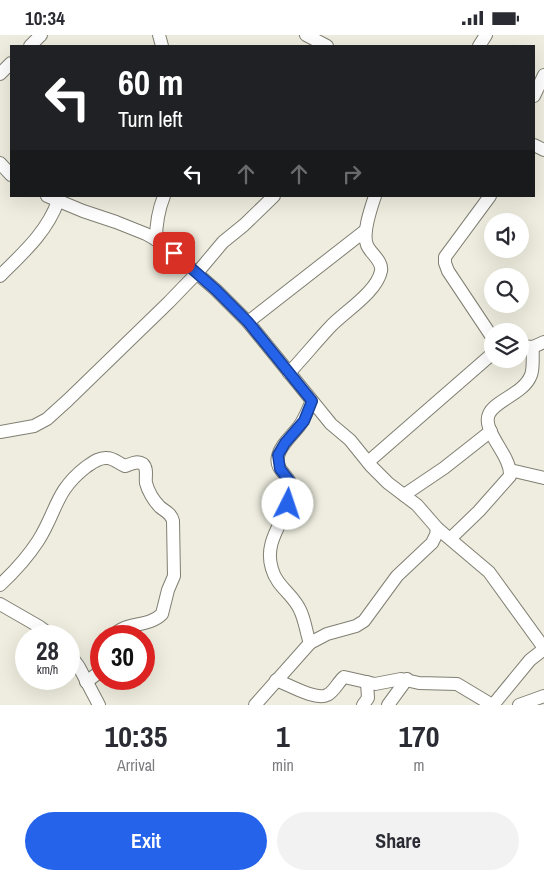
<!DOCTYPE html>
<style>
:root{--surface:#fff;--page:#f2f2f3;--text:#2b2b33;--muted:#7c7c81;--accent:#2563eb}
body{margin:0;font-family:"Archivo Narrow",sans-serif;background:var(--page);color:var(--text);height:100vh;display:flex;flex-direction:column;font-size:19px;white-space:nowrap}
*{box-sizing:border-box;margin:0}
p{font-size:16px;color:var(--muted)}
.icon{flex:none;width:28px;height:28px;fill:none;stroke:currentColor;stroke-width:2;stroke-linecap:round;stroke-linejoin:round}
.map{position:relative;height:670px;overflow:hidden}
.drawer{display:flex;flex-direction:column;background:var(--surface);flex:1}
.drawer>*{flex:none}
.banner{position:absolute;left:10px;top:10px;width:525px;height:152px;border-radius:0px;box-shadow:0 5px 20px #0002;background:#202124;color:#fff;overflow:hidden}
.buttons{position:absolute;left:484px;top:178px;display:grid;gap:10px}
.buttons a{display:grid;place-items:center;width:45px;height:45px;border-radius:50%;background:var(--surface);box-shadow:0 5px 20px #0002;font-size:25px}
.speed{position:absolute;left:15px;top:590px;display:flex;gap:10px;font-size:25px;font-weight:700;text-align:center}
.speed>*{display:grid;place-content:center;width:65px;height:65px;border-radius:50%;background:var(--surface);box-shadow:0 5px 20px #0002;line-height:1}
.speed small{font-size:12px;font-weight:400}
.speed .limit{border:8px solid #d22;background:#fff;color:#111}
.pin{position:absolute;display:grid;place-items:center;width:42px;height:42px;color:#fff;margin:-21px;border-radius:10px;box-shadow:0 2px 8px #0006}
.me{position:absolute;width:55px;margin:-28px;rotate:4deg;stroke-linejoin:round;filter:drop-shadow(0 0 4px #0008)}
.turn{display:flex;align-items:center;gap:18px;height:105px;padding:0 25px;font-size:22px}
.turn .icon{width:65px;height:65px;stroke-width:2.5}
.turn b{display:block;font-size:35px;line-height:42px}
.lanes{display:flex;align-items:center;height:48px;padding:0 25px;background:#0003;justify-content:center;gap:25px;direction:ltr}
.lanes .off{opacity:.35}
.eta{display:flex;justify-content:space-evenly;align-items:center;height:85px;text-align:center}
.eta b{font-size:30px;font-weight:700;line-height:35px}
.action{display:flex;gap:10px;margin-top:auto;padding:10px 25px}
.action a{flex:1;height:58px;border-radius:30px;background:var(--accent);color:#fff;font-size:20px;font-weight:700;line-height:58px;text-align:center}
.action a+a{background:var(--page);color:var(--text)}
.status{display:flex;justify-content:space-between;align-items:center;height:35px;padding:0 25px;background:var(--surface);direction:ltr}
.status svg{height:14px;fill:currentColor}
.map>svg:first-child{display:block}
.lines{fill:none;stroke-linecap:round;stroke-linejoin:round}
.minor-casing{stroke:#807f72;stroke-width:14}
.minor{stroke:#fff;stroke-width:12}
.route-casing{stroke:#184099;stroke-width:12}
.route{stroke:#2563eb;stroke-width:9}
</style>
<div class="status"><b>10:34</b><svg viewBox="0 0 49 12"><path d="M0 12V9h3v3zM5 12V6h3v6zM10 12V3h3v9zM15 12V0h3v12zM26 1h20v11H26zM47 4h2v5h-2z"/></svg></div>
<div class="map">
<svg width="544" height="670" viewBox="0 0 544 670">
<rect width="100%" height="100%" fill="#eeeddf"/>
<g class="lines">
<defs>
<g id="minor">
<polyline points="159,0 162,11"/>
<polyline points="306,0 327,11"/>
<polyline points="30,11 41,0"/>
<polyline points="479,11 486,0"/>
<polyline points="0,39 11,28"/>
<polyline points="534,61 544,40"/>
<polyline points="534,110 544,115"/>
<polyline points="0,128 11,140"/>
<polyline points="47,161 83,176 116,187 146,199 162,208 216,255 248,287 331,389 350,405 371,431 388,448 417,470 437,493 489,537 544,613"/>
<polyline points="490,161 445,222 445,228 448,236 492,302"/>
<path d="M 156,205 C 156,189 158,176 164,161"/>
<path d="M 0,241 C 23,218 47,197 58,166"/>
<polyline points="248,287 366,195"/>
<polyline points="520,311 533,312 544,307"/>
<path d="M 289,338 C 303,323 316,307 330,292 C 344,277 377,257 381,236 C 383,226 370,218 367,210 C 362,198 371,173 375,161"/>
<polyline points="0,397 34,391 47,384 68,365 169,267 197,238 223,207 244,190 274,161"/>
<polyline points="368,427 492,319"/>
<polyline points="510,435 544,443"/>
<polyline points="404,460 444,433 491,396"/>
<path d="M 451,503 L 479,476 L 510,441 C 512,421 481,396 489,379 C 495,365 524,359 531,340 C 534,332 532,321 533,312"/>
<path d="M 0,550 C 15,536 27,523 38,506 C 57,476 55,456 86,432 C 92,428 99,422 107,423 C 114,423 119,429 125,431 C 131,429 137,425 143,429 C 148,434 145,442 146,448 C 148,456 154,466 160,472 C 166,477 171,478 173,486 L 174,541 L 168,555 L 162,579 C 148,593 125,586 113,601"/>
<polyline points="0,569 40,592 52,601"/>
<path d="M 310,608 C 306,597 305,585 300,575 C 293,559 277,552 272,534 C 262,503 290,482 292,455 C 292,441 274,436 278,421 C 281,409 293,400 300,390 C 305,383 308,374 312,366"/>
<polyline points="69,618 79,632 99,670"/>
<path d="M 276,645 C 288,649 315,666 327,660 C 334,657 338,647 344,642 L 375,649 L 401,644 L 419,648 L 457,649 L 492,670"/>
<polyline points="86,647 101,636"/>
<polyline points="255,670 310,608 327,599 356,591 364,586 397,541 432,508 436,500 437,493"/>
<polyline points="363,670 368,663 367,647"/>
<polyline points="388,670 407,644"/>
<polyline points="493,670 530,625 544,614"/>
<polyline points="519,670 544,661"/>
</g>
</defs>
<use href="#minor" class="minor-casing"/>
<use href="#minor" class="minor"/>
</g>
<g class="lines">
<defs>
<polyline id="route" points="174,218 216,255 248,287 312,366 304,386 285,408 278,420 280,434 291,448 292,455 288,469"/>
</defs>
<use href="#route" class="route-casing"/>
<use href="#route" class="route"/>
</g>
</svg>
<div class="buttons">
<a><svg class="icon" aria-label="sound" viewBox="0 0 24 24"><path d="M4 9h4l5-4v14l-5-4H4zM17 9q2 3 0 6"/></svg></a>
<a><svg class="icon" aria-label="search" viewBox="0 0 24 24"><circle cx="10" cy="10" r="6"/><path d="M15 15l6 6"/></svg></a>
<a><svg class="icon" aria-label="layers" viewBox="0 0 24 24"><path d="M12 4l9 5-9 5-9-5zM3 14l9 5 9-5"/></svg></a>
</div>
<div class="speed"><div>28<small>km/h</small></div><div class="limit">30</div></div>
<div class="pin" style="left:174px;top:218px;background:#d93025"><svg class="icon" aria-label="arrive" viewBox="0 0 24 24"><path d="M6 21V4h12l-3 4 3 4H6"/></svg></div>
<svg class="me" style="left:288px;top:469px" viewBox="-20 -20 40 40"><circle r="19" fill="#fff"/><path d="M0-13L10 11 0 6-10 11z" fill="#2563eb"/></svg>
<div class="banner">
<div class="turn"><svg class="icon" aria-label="left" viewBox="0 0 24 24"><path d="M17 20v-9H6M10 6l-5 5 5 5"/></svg><div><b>60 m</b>Turn left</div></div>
<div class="lanes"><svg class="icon" aria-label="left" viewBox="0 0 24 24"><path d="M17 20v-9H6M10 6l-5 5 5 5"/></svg><svg class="icon off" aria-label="ahead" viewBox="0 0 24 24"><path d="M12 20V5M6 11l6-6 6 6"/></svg><svg class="icon off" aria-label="ahead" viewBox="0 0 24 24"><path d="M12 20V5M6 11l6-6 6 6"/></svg><svg class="icon off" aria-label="right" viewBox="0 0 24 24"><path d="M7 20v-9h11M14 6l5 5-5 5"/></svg></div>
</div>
</div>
<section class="drawer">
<div class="eta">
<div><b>10:35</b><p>Arrival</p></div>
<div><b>1</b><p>min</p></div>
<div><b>170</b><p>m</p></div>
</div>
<div class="action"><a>Exit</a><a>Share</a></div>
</section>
